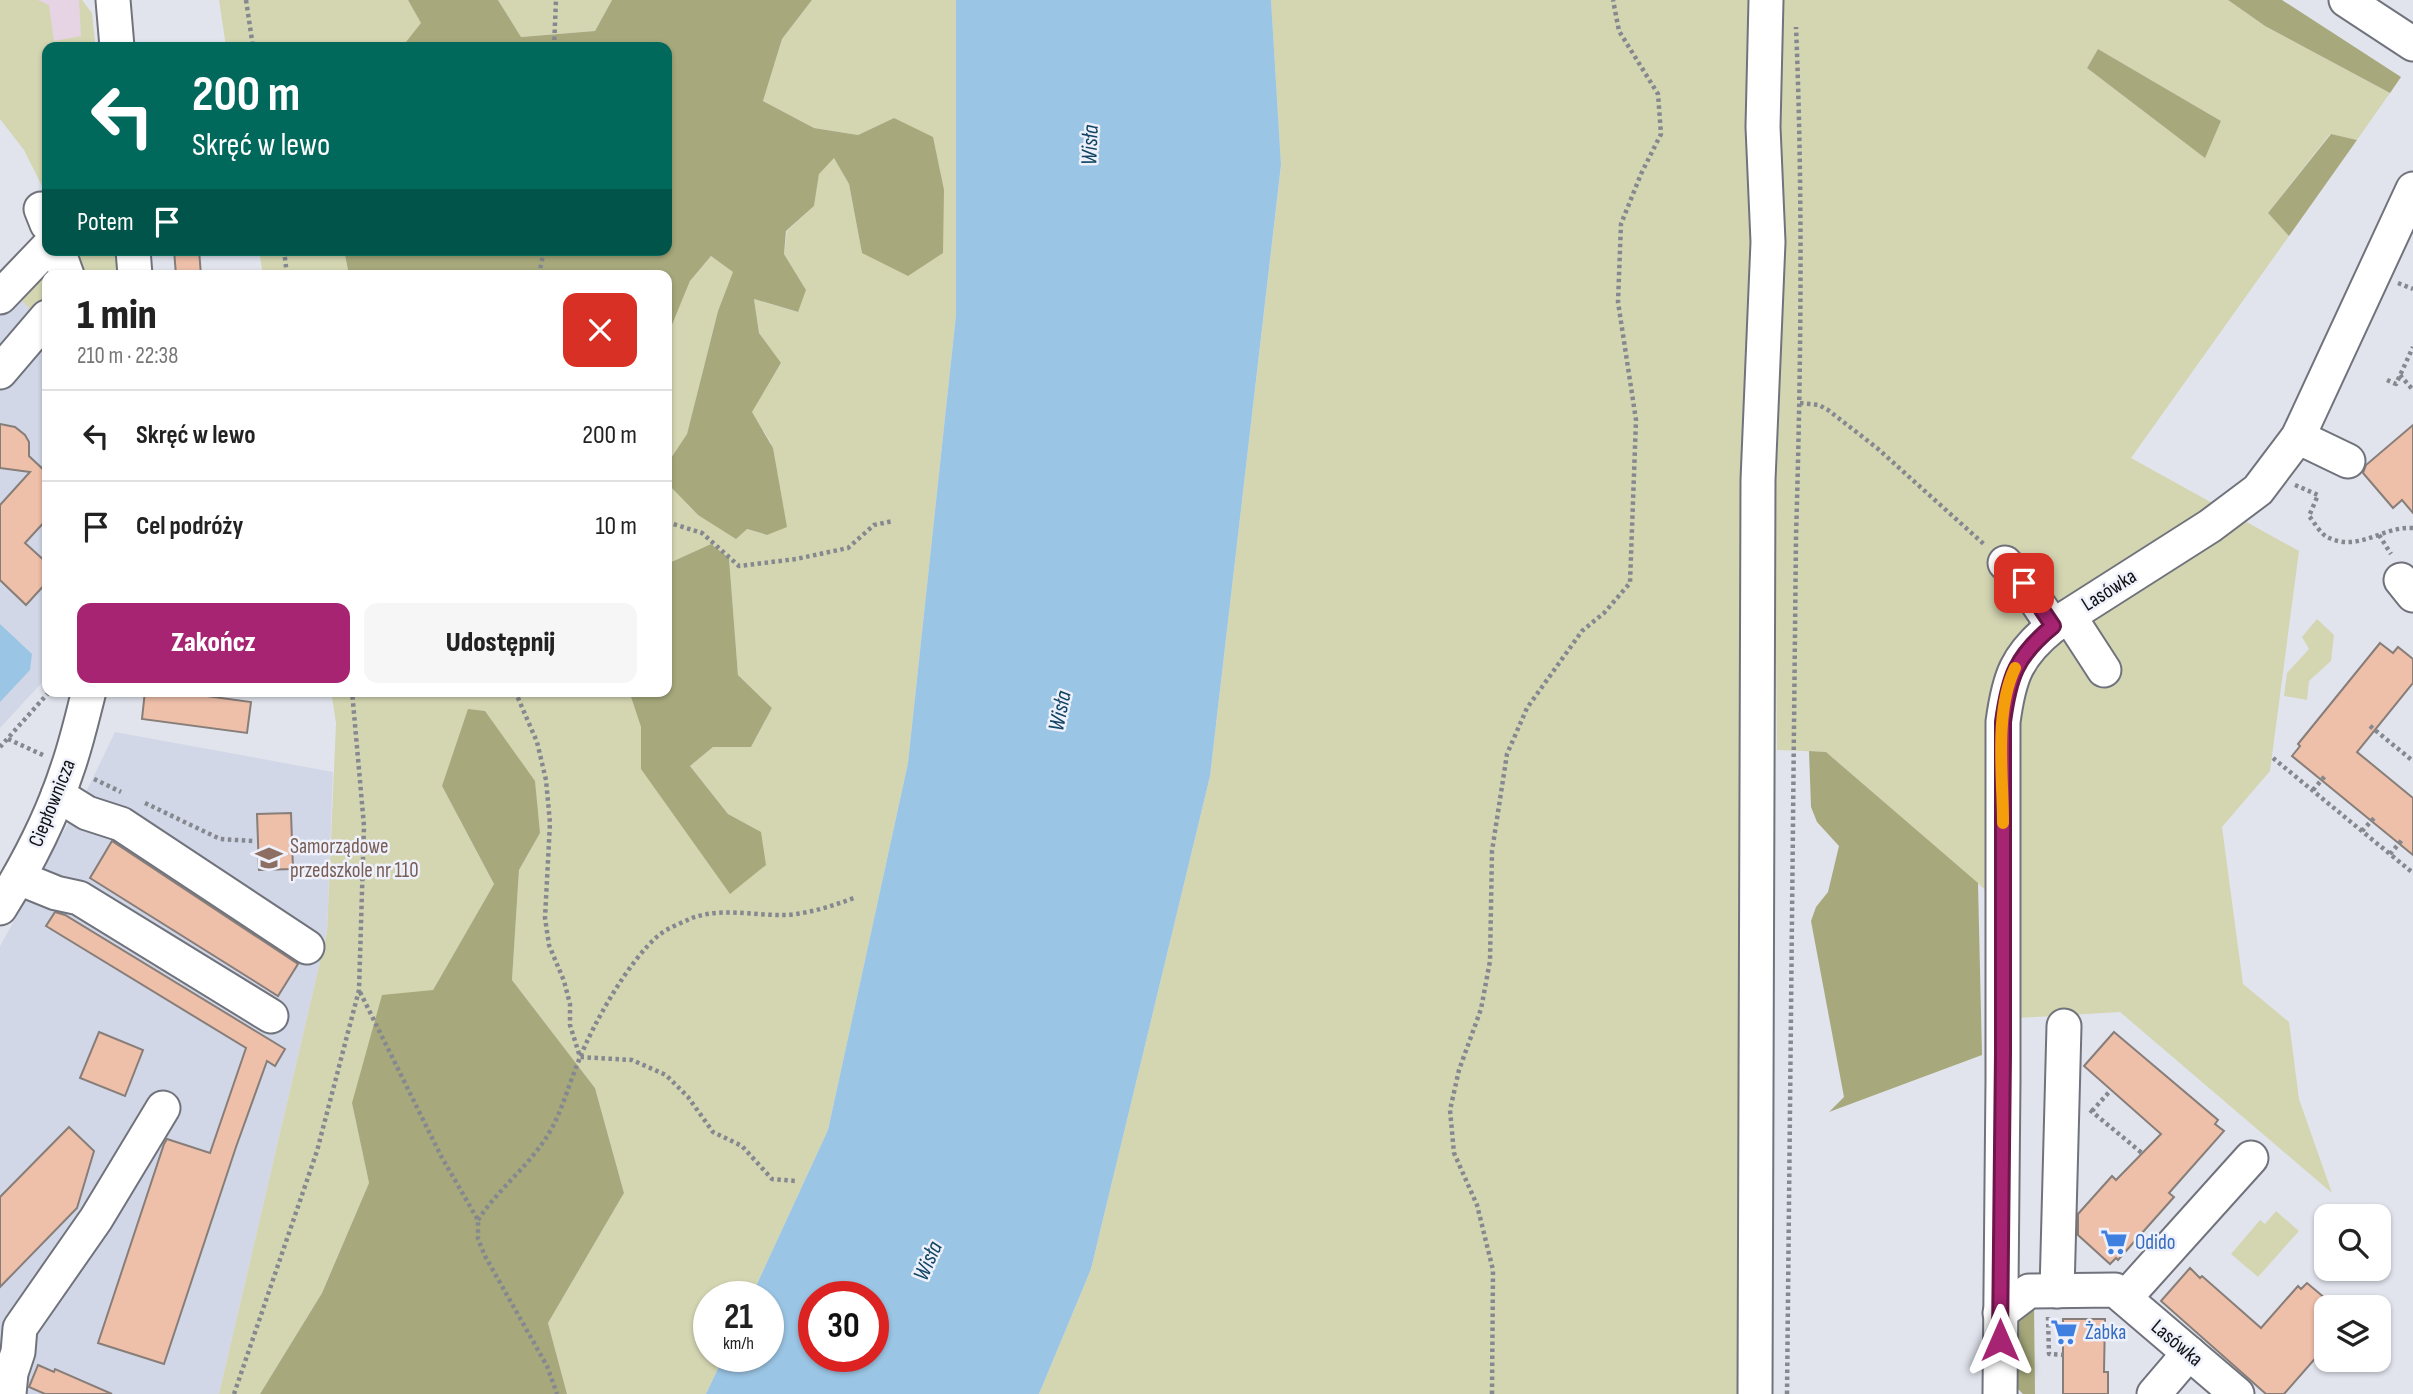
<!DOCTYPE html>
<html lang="pl">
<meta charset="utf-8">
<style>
:root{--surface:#fff;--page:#f6f6f6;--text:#222;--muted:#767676;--line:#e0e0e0;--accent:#a62472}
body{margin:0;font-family:"Sofia Sans Condensed",sans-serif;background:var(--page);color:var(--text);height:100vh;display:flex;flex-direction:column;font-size:26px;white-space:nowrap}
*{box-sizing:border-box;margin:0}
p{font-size:23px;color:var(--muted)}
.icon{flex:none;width:38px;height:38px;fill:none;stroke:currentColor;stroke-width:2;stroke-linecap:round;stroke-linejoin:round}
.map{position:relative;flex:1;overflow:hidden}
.side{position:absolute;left:42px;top:270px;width:630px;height:427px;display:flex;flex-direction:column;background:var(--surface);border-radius:14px;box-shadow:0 2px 5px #0004}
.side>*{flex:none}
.banner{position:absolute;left:42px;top:42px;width:630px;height:214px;border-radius:14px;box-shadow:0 2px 5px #0004;background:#00695c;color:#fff;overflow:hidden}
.controls{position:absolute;left:2314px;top:1204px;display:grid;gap:14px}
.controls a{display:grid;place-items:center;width:77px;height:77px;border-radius:14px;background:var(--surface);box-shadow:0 2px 5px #0004;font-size:35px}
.speed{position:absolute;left:693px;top:1281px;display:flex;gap:14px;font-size:35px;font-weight:700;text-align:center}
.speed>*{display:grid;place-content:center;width:91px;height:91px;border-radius:50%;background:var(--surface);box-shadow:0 2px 5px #0004;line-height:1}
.speed small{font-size:18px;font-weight:400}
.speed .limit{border:10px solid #d22;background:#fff;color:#111}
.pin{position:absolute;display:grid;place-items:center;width:60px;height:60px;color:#fff;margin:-30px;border-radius:14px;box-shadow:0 4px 10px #0006}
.me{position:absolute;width:77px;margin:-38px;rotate:0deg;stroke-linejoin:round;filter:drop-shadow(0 0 5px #0008)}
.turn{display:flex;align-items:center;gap:24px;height:147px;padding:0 35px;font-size:32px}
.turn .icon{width:91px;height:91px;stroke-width:2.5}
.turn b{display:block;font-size:49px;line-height:60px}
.then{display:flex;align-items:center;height:66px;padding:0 35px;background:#0003;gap:14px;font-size:26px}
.round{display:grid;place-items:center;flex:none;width:74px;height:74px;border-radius:14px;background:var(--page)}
.summary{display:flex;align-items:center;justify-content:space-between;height:119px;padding:0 35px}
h1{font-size:42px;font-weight:800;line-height:52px}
.action{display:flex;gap:14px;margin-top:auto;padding:14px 35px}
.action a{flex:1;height:80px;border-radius:14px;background:var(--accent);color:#fff;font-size:28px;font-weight:800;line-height:80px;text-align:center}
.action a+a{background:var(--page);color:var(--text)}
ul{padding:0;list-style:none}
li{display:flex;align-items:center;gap:21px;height:91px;padding:0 35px;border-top:2px solid var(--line)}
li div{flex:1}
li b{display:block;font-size:26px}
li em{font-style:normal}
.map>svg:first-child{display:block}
.commercial{fill:#e6d4e4}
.built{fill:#d2d7e7}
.green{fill:#d4d6b2;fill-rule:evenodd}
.forest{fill:#a7a97c}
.water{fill:#9bc5e4;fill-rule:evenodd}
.building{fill:#eebfa9;stroke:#877e79;stroke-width:2}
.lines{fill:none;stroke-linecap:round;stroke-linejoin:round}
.minor-casing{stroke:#71737c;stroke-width:37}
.path{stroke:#86888f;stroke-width:4.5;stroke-dasharray:3.5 3.5;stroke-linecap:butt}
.minor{stroke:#fff;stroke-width:33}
.route-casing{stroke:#6c174a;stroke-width:18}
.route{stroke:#a62472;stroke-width:12}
.slow{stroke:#f59e0b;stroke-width:12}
.labels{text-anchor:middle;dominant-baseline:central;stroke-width:5;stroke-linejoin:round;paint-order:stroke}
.street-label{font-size:21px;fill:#101114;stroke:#eef1fb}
.education-label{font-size:21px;fill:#785e54;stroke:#eef1fb;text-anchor:start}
.shop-label{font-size:21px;fill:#366cbe;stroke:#eef1fb;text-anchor:start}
.water-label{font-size:23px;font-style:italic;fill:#124563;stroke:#eef1fb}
</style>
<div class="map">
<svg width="2413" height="1394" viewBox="0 0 2413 1394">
<rect width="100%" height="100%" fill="#e1e4ed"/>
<polygon class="commercial" points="0,0 82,0 90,47 47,47"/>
<g class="built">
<polygon points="16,295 47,326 47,677 0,728 0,312"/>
<polygon points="115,732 333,772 327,932 219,1394 0,1394 0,946 90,784"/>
</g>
<g class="green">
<polygon points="0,0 38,0 49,5 54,41 81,36 79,0 82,0 92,13 95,42 104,42 104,47 47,47 47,196 24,150 0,119"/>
<polygon points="219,0 408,0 422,23 402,47 226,47"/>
<polygon points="498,0 612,0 595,31 521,37"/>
<polygon points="812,0 956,0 956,315 908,763 828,1130 751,1297 709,1297 709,1356 724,1356 706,1394 567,1394 548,1323 624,1193 595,1088 512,980 519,870 540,833 442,786 494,884 433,990 352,1103 369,1183 322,1293 260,1394 219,1394 327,932 336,723 331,691 629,691 641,727 641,769 761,832 728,814 690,766 713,747 751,747 772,708 738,675 729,558 711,544 667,564 667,483 698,515 767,535 771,443 751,411 781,364 759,333 754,299 797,312 806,290 784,254 787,231 814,206 819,173 834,157 849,184 862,253 894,118 858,135 814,128 763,101 782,39"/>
<polygon points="1271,0 1758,0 1743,1394 1039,1394 1091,1269 1210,776 1281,166"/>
<path d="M 1779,0 L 2228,0 L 2265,26 L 2390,93 L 2357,140 L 2330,134 L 2268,213 L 2289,236 L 2131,458 L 2299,551 L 2270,771 L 2222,827 L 2243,984 L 2289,1022 L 2299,1099 L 2332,1193 L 2120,1012 L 2017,1018 L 2012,913 L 1826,752 L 1777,750 L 1773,366 ZM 2098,49 L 2221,121 L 2205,157 L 2087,68 Z"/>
<polygon points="76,250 120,250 121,275 84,275"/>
<polygon points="259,250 344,250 349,275 263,275"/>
<polygon points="711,256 734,272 718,311 687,434 667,464 667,337 690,281"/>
<polygon points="48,267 51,275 47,275 47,301 36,315 15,294"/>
<polygon points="2317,619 2334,635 2331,661 2309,681 2307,700 2284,696 2287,673 2309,649 2302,637"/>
<polygon points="2276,1211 2299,1231 2258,1277 2231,1254 2260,1220 2265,1224"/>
</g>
<g class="forest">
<polygon points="408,0 498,0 521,37 595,31 612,0 812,0 782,39 763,101 814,128 858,135 894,118 933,137 944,190 943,253 908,276 862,253 849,184 834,158 819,174 814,206 786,231 784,254 806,290 798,312 754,299 759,333 781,363 752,412 773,448 787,527 767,535 747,529 736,539 698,515 667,483 667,464 687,434 718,311 733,272 711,256 690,281 667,337 667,275 349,275 344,250 667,250 667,47 402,47 421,23"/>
<polygon points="2228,0 2282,0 2401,77 2390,93 2265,26"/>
<polygon points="2098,49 2221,121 2205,158 2087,68"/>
<polygon points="2331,134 2357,140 2289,236 2268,213"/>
<polygon points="711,544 729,558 738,675 772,708 751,747 713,747 690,766 728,814 761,832 766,865 730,894 641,769 641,727 629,691 667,691 667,564"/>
<polygon points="468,709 485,711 535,781 540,833 519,870 512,980 595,1088 624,1193 548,1323 567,1394 260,1394 322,1293 369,1183 352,1103 382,995 433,990 494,884 442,786"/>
<polygon points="1809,751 1826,752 1978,883 1982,1055 1829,1112 1844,1097 1811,921 1816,907 1828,892 1839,846 1817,822 1811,807"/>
<polygon points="2034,1304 2035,1394 2023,1394 2016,1387 2015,1323"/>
</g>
<g class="water">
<path d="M 956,0 L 1271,0 L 1281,165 L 1210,776 L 1091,1269 L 1039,1394 L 706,1394 L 724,1356 L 768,1356 L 768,1297 L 751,1297 L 828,1130 L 908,763 L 956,315 ZM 814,1297 L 873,1297 L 873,1356 L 814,1356 Z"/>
<polygon points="0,624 32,654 30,670 0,702"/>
</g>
<g class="building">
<polygon points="174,250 199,250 201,275 176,275"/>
<polygon points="0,424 15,427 25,435 29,442 29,456 47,473 47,519 25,543 47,563 47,582 26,605 0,580 0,505 30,472 0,468"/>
<polygon points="2413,425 2413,513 2402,500 2393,508 2363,473 2366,465"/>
<polygon points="2380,643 2393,653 2398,647 2413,659 2413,683 2357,752 2413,798 2413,855 2292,756 2300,746 2298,744"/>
<polygon points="145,691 170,691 251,702 247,733 142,719"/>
<polygon points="291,813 293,869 259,870 257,814"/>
<polygon points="112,841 298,964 278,996 90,878"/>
<polygon points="55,912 65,915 285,1049 275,1066 267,1061 236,1147 164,1364 98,1343 164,1144 167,1139 210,1153 246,1048 46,926"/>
<polygon points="99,1032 143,1050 125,1096 80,1078"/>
<polygon points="2114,1032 2218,1120 2215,1124 2224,1131 2169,1193 2174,1197 2118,1260 2116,1258 2110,1264 2078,1235 2078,1214 2112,1176 2116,1180 2161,1134 2084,1066"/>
<polygon points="69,1127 94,1151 77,1208 0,1287 0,1197"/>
<polygon points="2190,1268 2200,1278 2202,1276 2261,1328 2298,1286 2301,1289 2307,1283 2326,1299 2326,1346 2284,1394 2266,1394 2161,1301"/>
<polygon points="2063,1319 2105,1319 2104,1372 2108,1372 2108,1394 2063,1394"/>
<polygon points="38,1365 54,1372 55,1369 112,1394 45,1394 29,1387"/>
</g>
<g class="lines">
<defs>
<g id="minor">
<polyline points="113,0 117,47"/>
<polyline points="2346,0 2413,44"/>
<polyline points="41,209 47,224"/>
<polyline points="58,250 67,275"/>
<polyline points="133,250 135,275"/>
<polyline points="0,297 47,248"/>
<polyline points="0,372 47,317"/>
<polyline points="2298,437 2348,461"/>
<polyline points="2005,563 2024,583 2053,626"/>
<polyline points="2401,580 2413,595"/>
<polyline points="2069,616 2104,670"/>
<polyline points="58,795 87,813 121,824 307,947"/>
<polyline points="19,878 56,893 79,898 271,1016"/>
<path d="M 0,908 C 27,865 51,819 67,770 C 76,745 82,718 89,691"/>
<polyline points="2057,1291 2064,1026"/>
<polyline points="2125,1298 2251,1158"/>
<polyline points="2000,1313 2029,1291 2115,1290 2237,1394"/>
<polyline points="9,1394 11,1373 18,1352 20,1328 96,1219 163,1108"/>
<polyline points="1755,1394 1758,480 1768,242 1763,127 1766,0"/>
<path d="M 2000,1394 L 2003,1080 L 2003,722 C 2009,677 2016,656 2053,626 L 2210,526 L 2258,490 L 2298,437 L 2413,189"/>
<polyline points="2154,1394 2189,1353"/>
</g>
</defs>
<use href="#minor" class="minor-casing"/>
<g class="path">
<polyline points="246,0 253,47"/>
<polyline points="554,47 556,0"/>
<polyline points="284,250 287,275"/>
<polyline points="539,275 544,250"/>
<polyline points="2398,283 2413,289"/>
<polyline points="2400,375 2413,390"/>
<polyline points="2387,380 2396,384 2413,347"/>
<polyline points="1800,403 1819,405 1828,410 1877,448 1986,546"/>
<path d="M 2295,485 L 2318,495 L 2309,516 C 2314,522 2320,533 2327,537 C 2359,553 2382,526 2413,528"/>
<polyline points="667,522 702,533 739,566 796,559 848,548 874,525 893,521"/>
<polyline points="2379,535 2391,554"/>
<polyline points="515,691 537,742 546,780 550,823 545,918 549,945 564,981 570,1004 570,1025 580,1057 632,1060 666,1075 688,1097 713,1132 742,1146 772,1179 796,1181"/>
<polyline points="2370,726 2413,761"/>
<polyline points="8,739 45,756"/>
<polyline points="0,747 50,691"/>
<polyline points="2273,758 2413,873"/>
<polyline points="94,779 121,792"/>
<polyline points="2313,790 2325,776"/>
<polyline points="145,803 220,839 253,841"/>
<polyline points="2362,831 2375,817"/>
<polyline points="2390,854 2402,840"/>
<polyline points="360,992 441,1156 478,1220 478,1239 485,1256 547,1366 557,1394"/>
<polyline points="2090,1110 2143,1154"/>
<polyline points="2092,1111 2111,1090"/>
<path d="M 478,1220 C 500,1186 535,1162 554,1124 C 564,1104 570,1081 579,1060 C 593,1024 629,960 659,935 C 668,928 681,923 692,918 C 722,907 756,916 787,915 C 811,913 832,906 854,898"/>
<polyline points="2048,1317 2049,1354 2063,1355"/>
<polyline points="234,1394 317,1151 359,990 364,826 352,691"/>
<polyline points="1492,1394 1493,1270 1477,1205 1454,1153 1450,1110 1459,1070 1481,1009 1490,961 1492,851 1507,754 1527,708 1582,631 1604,613 1630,583 1636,420 1618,302 1621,224 1641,174 1661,134 1658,94 1619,31 1613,0"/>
<path d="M 1787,1394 L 1796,537 C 1801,367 1803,197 1796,27"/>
</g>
<use href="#minor" class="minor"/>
</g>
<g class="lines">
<defs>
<path id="route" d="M 2000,1340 L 2003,1053 L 2003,722 C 2009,677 2016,656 2053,626 L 2024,583"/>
</defs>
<use href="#route" class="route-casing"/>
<use href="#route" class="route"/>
<path class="slow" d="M 2003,823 C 2003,776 1994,712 2015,668"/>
</g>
<defs>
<symbol id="school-bare" viewBox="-9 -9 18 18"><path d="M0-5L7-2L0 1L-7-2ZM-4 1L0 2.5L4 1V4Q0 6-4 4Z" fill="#8d6e63" stroke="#eef1fb" stroke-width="2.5" paint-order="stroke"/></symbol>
<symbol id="supermarket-bare" viewBox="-9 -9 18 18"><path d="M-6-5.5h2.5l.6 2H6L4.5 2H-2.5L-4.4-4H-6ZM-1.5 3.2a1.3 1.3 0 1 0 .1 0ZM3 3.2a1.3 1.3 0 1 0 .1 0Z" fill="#3f7fe0" stroke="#eef1fb" stroke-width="2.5" paint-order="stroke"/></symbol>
</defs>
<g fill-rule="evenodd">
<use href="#school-bare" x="250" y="839" width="38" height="38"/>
<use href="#supermarket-bare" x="2095" y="1223" width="38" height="38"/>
<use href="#supermarket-bare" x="2045" y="1313" width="38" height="38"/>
</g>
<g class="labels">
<g class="street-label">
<text transform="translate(2109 590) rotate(-32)">Lasówka</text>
<text transform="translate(52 803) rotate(-68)">Ciepłownicza</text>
<text transform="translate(2177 1343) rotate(40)">Lasówka</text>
</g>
<g class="education-label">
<text x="290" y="846">Samorządowe<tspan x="290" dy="24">przedszkole nr 110</tspan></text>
</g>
<g class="shop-label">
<text x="2135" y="1242">Odido</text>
<text x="2085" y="1332">Żabka</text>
</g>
<g class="water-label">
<text transform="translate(1090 145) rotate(-88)">Wisła</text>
<text transform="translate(1060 711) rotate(-78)">Wisła</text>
<text transform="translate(928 1261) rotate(-66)">Wisła</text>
</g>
</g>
</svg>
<div class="controls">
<a><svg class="icon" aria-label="search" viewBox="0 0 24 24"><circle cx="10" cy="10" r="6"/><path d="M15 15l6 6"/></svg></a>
<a><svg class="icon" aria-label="layers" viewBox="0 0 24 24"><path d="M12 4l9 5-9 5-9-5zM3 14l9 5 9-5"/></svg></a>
</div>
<div class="speed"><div>21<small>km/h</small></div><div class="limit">30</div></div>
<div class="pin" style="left:2024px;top:583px;background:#d93025"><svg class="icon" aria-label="arrive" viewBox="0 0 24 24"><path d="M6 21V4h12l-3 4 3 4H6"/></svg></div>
<svg class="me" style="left:2000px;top:1340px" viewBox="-20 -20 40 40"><path d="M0-17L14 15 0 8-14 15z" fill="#a62472" stroke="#fff" stroke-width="4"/></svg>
<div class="banner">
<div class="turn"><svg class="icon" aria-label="left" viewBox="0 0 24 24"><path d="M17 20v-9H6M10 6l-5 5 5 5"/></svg><div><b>200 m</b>Skręć w lewo</div></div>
<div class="then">Potem<svg class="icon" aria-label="arrive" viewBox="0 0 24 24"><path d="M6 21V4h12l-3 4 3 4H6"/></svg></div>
</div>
<section class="side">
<div class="summary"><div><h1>1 min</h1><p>210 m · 22:38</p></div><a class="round" style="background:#d93025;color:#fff"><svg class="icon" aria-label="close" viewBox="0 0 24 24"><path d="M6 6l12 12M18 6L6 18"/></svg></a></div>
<ul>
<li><svg class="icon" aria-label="left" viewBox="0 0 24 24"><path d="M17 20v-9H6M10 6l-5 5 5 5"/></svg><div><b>Skręć w lewo</b></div><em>200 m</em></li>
<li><svg class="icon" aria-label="arrive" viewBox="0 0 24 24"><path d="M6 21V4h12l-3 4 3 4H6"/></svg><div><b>Cel podróży</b></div><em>10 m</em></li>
</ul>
<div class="action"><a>Zakończ</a><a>Udostępnij</a></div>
</section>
</div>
